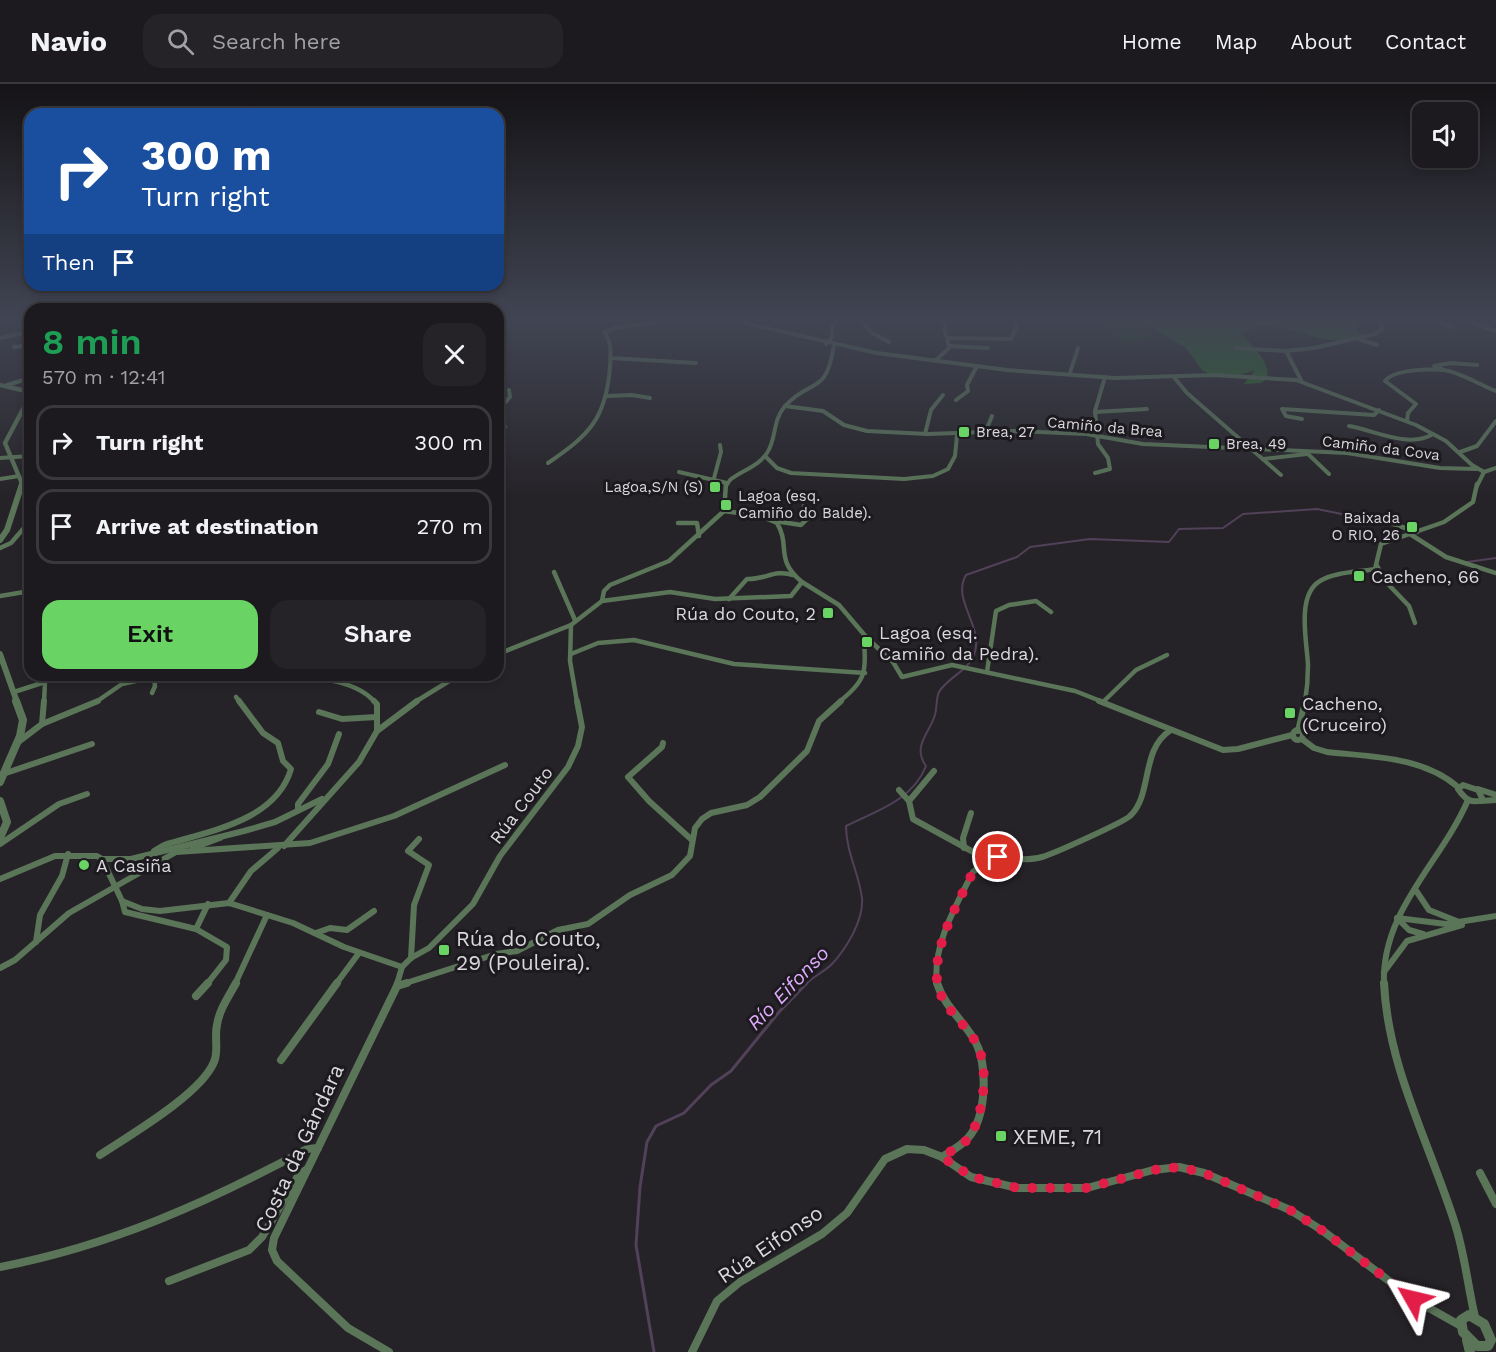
<!DOCTYPE html>
<meta charset="utf-8">
<style>
:root{--surface:#1c1a1e;--page:#252327;--text:#f1f3f6;--muted:#a0a1a4;--line:#3a383c;--accent:#69d464}
body{margin:0;font-family:"Work Sans",sans-serif;background:var(--page);color:var(--text);height:100vh;display:flex;flex-direction:column;font-size:22px;white-space:nowrap}
*{box-sizing:border-box;margin:0}
p{font-size:20px;color:var(--muted)}
.icon{flex:none;width:33px;height:33px;fill:none;stroke:currentColor;stroke-width:2;stroke-linecap:round;stroke-linejoin:round}
.map{position:relative;flex:1;overflow:hidden}
.drawer{position:absolute;left:24px;top:219px;width:480px;height:378px;display:flex;flex-direction:column;background:var(--surface);border-radius:18px;box-shadow:0 3px 9px #0003,0 0 0 2px var(--line)}
.drawer>*{flex:none}
.banner{position:absolute;left:24px;top:24px;width:480px;height:183px;border-radius:18px;box-shadow:0 3px 9px #0003,0 0 0 2px var(--line);background:#1a4fa0;color:#fff;overflow:hidden}
.fabs{position:absolute;left:1412px;top:18px;display:grid;gap:12px}
.fabs a{display:grid;place-items:center;width:66px;height:66px;border-radius:12px;background:var(--surface);box-shadow:0 3px 9px #0003,0 0 0 2px var(--line);font-size:30px}
.pin{position:absolute;display:grid;place-items:center;width:51px;height:51px;color:#fff;margin:-26px;border:3px solid #fff;border-radius:50%;box-shadow:0 2px 6px #0007}
.me{position:absolute;width:66px;margin:-33px;rotate:307deg;stroke-linejoin:round;filter:drop-shadow(0 0 4px #0008)}
.turn{display:flex;align-items:center;gap:21px;height:126px;padding:0 18px;font-size:27px}
.turn .icon{width:78px;height:78px;stroke-width:2.5}
.turn b{display:block;font-size:42px;line-height:51px}
.then{display:flex;align-items:center;height:57px;padding:0 18px;background:#0003;gap:12px;font-size:22px}
.round{display:grid;place-items:center;flex:none;width:63px;height:63px;border-radius:18px;background:var(--page)}
.headline{display:flex;align-items:center;justify-content:space-between;height:102px;padding:0 18px}
h1{font-size:36px;font-weight:600;line-height:45px;color:#1e9e55}
.button{display:flex;gap:12px;margin-top:auto;padding:12px 18px}
.button a{flex:1;height:69px;border-radius:18px;background:var(--accent);color:#111;font-size:24px;font-weight:600;line-height:69px;text-align:center}
.button a+a{background:var(--page);color:var(--text)}
ul{padding:0;list-style:none}
li{display:flex;align-items:center;gap:18px;height:75px;margin:0 12px 9px;padding:0 6px;border:3px solid var(--line);border-radius:18px}
li div{flex:1}
li b{display:block;font-size:22px}
li em{font-style:normal}
header{display:flex;align-items:center;gap:36px;box-sizing:border-box;height:84px;padding:0 30px;background:var(--surface);border-bottom:2px solid var(--line)}
header strong{font-size:28px}
nav{display:flex;gap:33px;margin-inline-start:auto;font-size:21px}
.search{width:420px;height:54px;background:var(--page);display:flex;align-items:center;gap:15px;box-sizing:border-box;padding:0 21px;border-radius:18px;color:var(--muted);font-size:22px}
.map>svg:first-child{display:block}
.green{fill:#163f15}
.forest{fill:#266a25}
.lines{fill:none;stroke-linecap:round;stroke-linejoin:round}
.stream-far1{stroke:#514159;stroke-width:2}
.stream{stroke:#514159;stroke-width:3}
.minor-far3{stroke:#5a7558;stroke-width:4}
.minor-far2{stroke:#5a7558;stroke-width:4.5}
.minor-far1{stroke:#5a7558;stroke-width:6}
.minor{stroke:#5a7558;stroke-width:8}
.tertiary-far3{stroke:#5a7558;stroke-width:4.5}
.tertiary-far2{stroke:#5a7558;stroke-width:6}
.tertiary-far1{stroke:#5a7558;stroke-width:8}
.tertiary{stroke:#5a7558;stroke-width:10}
.route{stroke:#e11d48;stroke-width:10;stroke-dasharray:0 18}
.poi-dot{fill:#69d464;stroke:#1d1a1f;stroke-width:2}
.labels{text-anchor:middle;dominant-baseline:central;stroke-width:6;stroke-linejoin:round;paint-order:stroke}
.far-street-label{font-size:15px;fill:#dad8dc;stroke:#1d1a1f}
.far-poi-label{font-size:15px;fill:#dad8dc;stroke:#1d1a1f;text-anchor:start}
.poi-label{font-size:18px;fill:#dad8dc;stroke:#1d1a1f;text-anchor:start}
.street-label{font-size:18px;fill:#dad8dc;stroke:#1d1a1f}
.water-label{font-size:20px;font-style:italic;fill:#dfacfc;stroke:#1d1a1f}
.near-poi-label{font-size:21px;fill:#dad8dc;stroke:#1d1a1f;text-anchor:start}
.near-street-label{font-size:21px;fill:#dad8dc;stroke:#1d1a1f}
</style>
<header>
<strong>Navio</strong>
<div class="search"><svg class="icon" aria-label="search" viewBox="0 0 24 24"><circle cx="10" cy="10" r="6"/><path d="M15 15l6 6"/></svg>Search here</div>
<nav><a>Home</a><a>Map</a><a>About</a><a>Contact</a></nav>
</header>
<div class="map">
<svg width="1496" height="1268" viewBox="0 0 1496 1268">
<rect width="100%" height="100%" fill="#262328"/>
<polygon class="green" points="1093,236 1133,236 1159,254 1125,259"/>
<path class="forest" d="M 1139,236 L 1352,236 L 1357,240 L 1357,247 L 1363,250 C 1356,252 1348,256 1340,256 C 1308,258 1270,228 1242,250 C 1252,263 1271,277 1267,295 L 1261,299 L 1244,300 L 1255,286 L 1240,291 L 1210,290 L 1202,286 L 1186,264 Z"/>
<g class="lines">
<g class="stream-far1">
<polyline points="1467,478 1496,474"/>
<path d="M 806,900 C 814,892 824,888 832,880 C 846,865 864,836 862,814 C 859,790 846,767 846,742 C 876,727 913,716 926,682 C 912,662 929,650 935,631 C 937,624 936,614 939,608 C 947,594 969,586 974,571 C 985,542 951,517 966,491 L 1017,473 L 1030,463 L 1090,455 L 1169,458 L 1179,445 L 1223,444 L 1243,430 L 1317,425 L 1381,438"/>
</g>
<polyline class="stream" points="654,1268 636,1161 640,1103 647,1058 656,1042 684,1029 711,1001 731,987 779,928 807,899"/>
<g class="minor-far3">
<polyline points="732,236 747,238"/>
<polyline points="748,236 749,240 877,269 1007,286 1115,294 1214,291 1296,296 1416,341 1446,357 1472,381 1484,388"/>
<polyline points="860,236 872,249 889,258"/>
<polyline points="940,236 946,238 944,245 947,254"/>
<polyline points="1431,236 1453,243"/>
<polyline points="1466,236 1496,247"/>
<polyline points="26,243 30,243"/>
<polyline points="0,254 30,248"/>
<polyline points="1358,255 1377,261"/>
<polyline points="826,260 832,253 832,241 838,236"/>
<polyline points="949,262 988,264"/>
<polyline points="14,263 30,261"/>
<polyline points="1235,264 1286,267"/>
<polyline points="610,274 696,279"/>
<polyline points="936,276 949,264 947,254 1011,255 1017,241 1015,236"/>
<polyline points="1442,285 1434,282 1451,279 1477,281"/>
<polyline points="1070,289 1078,264"/>
<polyline points="1173,292 1187,309 1281,391"/>
<polyline points="1302,298 1286,267 1314,264 1375,250 1382,245 1381,236"/>
<polyline points="7,301 30,294"/>
<polyline points="607,312 632,311 650,314"/>
<polyline points="956,316 968,307 967,301 977,282"/>
<polyline points="785,322 823,327 844,341 867,347 928,350 1014,347 1086,350 1143,360 1347,369 1440,384 1477,385"/>
<polyline points="498,326 510,313 509,306"/>
<polyline points="1095,328 1147,325"/>
<polyline points="498,331 505,343"/>
<polyline points="1302,335 1286,332 1282,325 1374,331 1379,326"/>
<path d="M 1407,337 L 1408,329 L 1416,320 L 1385,297 C 1394,285 1429,285 1444,286 C 1460,288 1480,301 1496,307"/>
<path d="M 1349,342 C 1374,346 1409,365 1433,350"/>
<polyline points="985,349 992,332"/>
<polyline points="925,350 931,326 943,311"/>
<polyline points="1460,368 1477,362 1496,337"/>
<polyline points="1308,370 1329,390"/>
<polyline points="765,372 777,384 791,389 904,395 933,392 948,385 955,372 957,351"/>
<polyline points="0,374 30,372"/>
<polyline points="1263,375 1307,370"/>
<path d="M 548,379 C 589,351 606,335 610,283 C 611,270 612,259 604,248 L 618,243 L 677,236"/>
<polyline points="679,388 727,399"/>
<polyline points="1484,388 1496,384"/>
<polyline points="1095,389 1110,385 1108,374 1098,360 1095,327 1105,293"/>
<polyline points="714,394 721,368 720,361"/>
<polyline points="0,395 19,392"/>
<polyline points="22,396 30,393"/>
<path d="M 726,402 L 730,396 C 741,387 759,382 767,369 C 777,354 772,337 785,322 C 812,293 826,313 834,261"/>
<polyline points="1477,402 1484,388"/>
</g>
<g class="minor-far2">
<polyline points="1370,432 1417,448"/>
<polyline points="775,437 801,441 813,429 804,422"/>
<polyline points="678,439 697,439 699,452"/>
<polyline points="1410,450 1446,473 1496,489"/>
<polyline points="0,464 11,459 30,437"/>
<polyline points="1377,482 1387,499 1409,522 1415,539"/>
<polyline points="554,488 575,536"/>
<polyline points="802,498 839,521 867,554"/>
<polyline points="0,512 30,507"/>
<path d="M 729,515 L 747,495 C 764,496 775,485 793,491"/>
<polyline points="602,517 604,507 610,501 669,477 724,427 726,400"/>
<polyline points="571,541 570,577 577,618"/>
<path d="M 498,570 L 571,541 L 602,517 L 670,508 L 715,515 L 791,512 L 802,498 C 774,475 791,462 777,439 L 761,432 L 724,427"/>
<polyline points="571,570 598,559 634,556 734,580 865,589"/>
<polyline points="987,588 996,527 1009,521 1036,517 1051,528"/>
<path d="M 287,591 C 315,594 355,595 375,618"/>
<polyline points="14,608 45,598"/>
<polyline points="236,613 240,618"/>
<polyline points="1104,617 1136,586 1167,571"/>
<polyline points="44,618 45,598 55,591"/>
<polyline points="96,618 122,600 154,593 155,602 152,609"/>
<polyline points="415,618 459,591"/>
<path d="M 839,618 C 864,598 867,590 864,558 L 867,554 L 893,578 L 902,593 L 952,581 L 1075,607 L 1103,618"/>
<path d="M 1305,618 C 1307,606 1308,593 1308,581 C 1307,558 1296,511 1320,497 C 1334,488 1359,488 1375,485 L 1381,460 L 1444,438 L 1473,418 L 1477,400"/>
</g>
<g class="minor-far1">
<polyline points="1099,617 1223,666 1238,665 1292,651"/>
<polyline points="319,628 342,635 377,633"/>
<polyline points="42,640 44,617"/>
<circle cx="1298" cy="651" r="5"/>
<polyline points="377,647 417,617"/>
<polyline points="1298,647 1305,617"/>
<path d="M 1302,655 L 1314,664 L 1327,668 C 1372,673 1422,672 1458,703"/>
<polyline points="17,659 42,640 98,617"/>
<polyline points="663,659 662,663 628,693 649,717 692,756"/>
<polyline points="934,687 909,717 913,735 986,775"/>
<polyline points="3,690 92,660"/>
<path d="M 1463,701 L 1478,706 L 1483,716 C 1471,720 1465,715 1458,705 Z"/>
<polyline points="1478,705 1496,711"/>
<polyline points="899,706 909,717"/>
<polyline points="1481,717 1496,716"/>
<polyline points="298,726 298,720 328,680 339,650"/>
<polyline points="0,760 59,720 87,710"/>
<polyline points="284,762 359,678 377,647 377,620 374,617"/>
<polyline points="193,764 220,754"/>
<polyline points="964,764 963,754 971,729"/>
<path d="M 154,767 L 164,761 C 209,747 276,737 291,685 L 283,677 L 278,659 L 263,649 L 239,617"/>
<polyline points="102,775 131,775 244,747 275,738 322,715"/>
<polyline points="0,795 55,772 97,772 102,775 122,817 142,825 160,827 229,819 293,839 344,863 402,883"/>
<polyline points="1415,805 1429,826 1459,838"/>
<polyline points="122,817 125,828 196,845 227,863 226,876 207,900"/>
<polyline points="229,819 251,787 278,764"/>
<polyline points="1397,834 1446,840 1496,832"/>
<polyline points="1397,834 1409,846 1423,850"/>
<polyline points="196,845 208,820"/>
<polyline points="316,849 330,844 347,846 374,827"/>
<polyline points="36,858 40,831 62,792 68,770"/>
<polyline points="411,874 414,821 429,781 408,767 419,755"/>
<polyline points="0,884 15,876 69,829 176,768 310,759 394,732 505,681"/>
<polyline points="1384,888 1407,857 1462,841"/>
<polyline points="235,900 267,831"/>
<polyline points="336,900 359,869"/>
<polyline points="397,900 402,883 411,874 429,864 473,820 500,772 568,683 578,662 582,643 577,617"/>
<polyline points="403,900 496,870 517,867 558,846 588,840 630,811 672,791 690,772 695,744 702,735 711,729 747,721 760,713 807,667 819,637 841,617"/>
<path d="M 937,900 C 932,861 956,822 973,788 C 999,764 1014,781 1042,773 C 1053,770 1124,738 1130,732 C 1153,711 1140,665 1171,646"/>
<path d="M 1384,900 C 1381,827 1441,779 1468,716"/>
</g>
<g class="minor">
<polyline points="398,899 397,902 407,899"/>
<path d="M 937,899 C 944,922 963,936 975,957 C 988,980 987,1033 968,1054 C 961,1062 951,1067 942,1073"/>
<path d="M 1384,899 C 1388,985 1431,1062 1456,1143 C 1465,1173 1468,1203 1475,1233"/>
<polyline points="196,912 208,899"/>
<polyline points="281,976 337,899"/>
<path d="M 100,1071 C 130,1051 201,1010 214,978 C 219,967 214,953 217,941 C 219,926 229,912 236,899"/>
<polyline points="1480,1089 1496,1120"/>
<path d="M 0,1183 C 110,1162 209,1118 307,1065 L 318,1064"/>
<polyline points="169,1197 249,1166 262,1153 298,1092 306,1086"/>
<polyline points="389,1268 348,1244 277,1177 272,1166 274,1154 397,902"/>
<polyline points="692,1268 717,1217 740,1198 822,1150 847,1129 885,1075 907,1065 924,1066 942,1073 971,1093 1018,1104 1087,1104 1153,1086 1179,1083 1204,1089 1290,1126 1323,1147 1413,1215 1461,1242"/>
</g>
<g class="tertiary-far3">
<polyline points="0,301 30,308"/>
<polyline points="23,402 5,359 30,312"/>
</g>
<g class="tertiary-far2">
<polyline points="0,456 7,446 22,400"/>
<polyline points="0,570 17,618"/>
</g>
<g class="tertiary-far1">
<polyline points="0,698 20,652 23,636 16,617"/>
<polyline points="0,717 7,738 0,754"/>
</g>
<g class="tertiary">
<polygon points="1469,1231 1484,1240 1491,1256 1488,1262 1477,1262 1463,1248 1461,1236"/>
<polyline points="1467,1256 1470,1268"/>
</g>
</g>
<linearGradient id="sky" x2="0" y2="1"><stop stop-color="#151316"/><stop offset="0.57" stop-color="#414553"/><stop offset="1" stop-color="#414553" stop-opacity="0"/></linearGradient>
<rect width="1496" height="413" fill="url(#sky)"/>
<g class="lines">
<path class="route" d="M 998,773 L 982,778 L 973,788 C 958,819 934,860 937,896 C 939,921 963,937 975,957 C 990,981 984,1027 971,1051 C 966,1060 950,1067 942,1073 L 972,1093 L 1018,1104 L 1087,1104 L 1154,1086 L 1179,1083 L 1204,1089 L 1290,1126 L 1323,1147 L 1413,1215"/>
</g>
<g class="poi-dot">
<rect x="958" y="342" width="12" height="12" rx="3"/>
<rect x="1208" y="354" width="12" height="12" rx="3"/>
<rect x="709" y="397" width="12" height="12" rx="3"/>
<rect x="720" y="415" width="12" height="12" rx="3"/>
<rect x="1406" y="437" width="12" height="12" rx="3"/>
<rect x="1353" y="486" width="12" height="12" rx="3"/>
<rect x="822" y="523" width="12" height="12" rx="3"/>
<rect x="861" y="552" width="12" height="12" rx="3"/>
<rect x="1284" y="623" width="12" height="12" rx="3"/>
<circle cx="84" cy="781" r="6"/>
<rect x="438" y="860" width="12" height="12" rx="3"/>
<rect x="995" y="1046" width="12" height="12" rx="3"/>
</g>
<g class="labels">
<g class="far-street-label">
<text transform="translate(1105 343) rotate(5)">Camiño da Brea</text>
<text transform="translate(1381 364) rotate(7)">Camiño da Cova</text>
</g>
<g class="far-poi-label">
<text x="976" y="348">Brea, 27</text>
<text x="1226" y="360">Brea, 49</text>
<text x="703" y="403" text-anchor="end">Lagoa,S/N (S)</text>
<text x="738" y="412">Lagoa (esq.<tspan x="738" dy="17">Camiño do Balde).</tspan></text>
<text x="1400" y="434" text-anchor="end">Baixada<tspan x="1400" dy="17">O RIO, 26</tspan></text>
</g>
<g class="poi-label">
<text x="1371" y="492">Cacheno, 66</text>
<text x="816" y="529" text-anchor="end">Rúa do Couto, 2</text>
<text x="879" y="548">Lagoa (esq.<tspan x="879" dy="21">Camiño da Pedra).</tspan></text>
<text x="1302" y="619">Cacheno,<tspan x="1302" dy="21">(Cruceiro)</tspan></text>
<text x="96" y="781">A Casiña</text>
</g>
<g class="street-label">
<text transform="translate(521 721) rotate(-53)">Rúa Couto</text>
</g>
<g class="water-label">
<text transform="translate(788 904) rotate(-46)">Río Eifonso</text>
</g>
<g class="near-poi-label">
<text x="456" y="854">Rúa do Couto,<tspan x="456" dy="24">29 (Pouleira).</tspan></text>
<text x="1013" y="1052">XEME, 71</text>
</g>
<g class="near-street-label">
<text transform="translate(299 1064) rotate(-65)">Costa da Gándara</text>
<text transform="translate(770 1160) rotate(-34)">Rúa Eifonso</text>
</g>
</g>
</svg>
<div class="fabs">
<a><svg class="icon" aria-label="sound" viewBox="0 0 24 24"><path d="M4 9h4l5-4v14l-5-4H4zM17 9q2 3 0 6"/></svg></a>
</div>
<div class="pin" style="left:998px;top:773px;background:#d93025"><svg class="icon" aria-label="arrive" viewBox="0 0 24 24"><path d="M6 21V4h12l-3 4 3 4H6"/></svg></div>
<svg class="me" style="left:1413px;top:1215px" viewBox="-20 -20 40 40"><path d="M0-17L14 15 0 8-14 15z" fill="#e11d48" stroke="#fff" stroke-width="4"/></svg>
<div class="banner">
<div class="turn"><svg class="icon" aria-label="right" viewBox="0 0 24 24"><path d="M7 20v-9h11M14 6l5 5-5 5"/></svg><div><b>300 m</b>Turn right</div></div>
<div class="then">Then<svg class="icon" aria-label="arrive" viewBox="0 0 24 24"><path d="M6 21V4h12l-3 4 3 4H6"/></svg></div>
</div>
<section class="drawer">
<div class="headline"><div><h1>8 min</h1><p>570 m · 12:41</p></div><a class="round"><svg class="icon" aria-label="close" viewBox="0 0 24 24"><path d="M6 6l12 12M18 6L6 18"/></svg></a></div>
<ul>
<li><svg class="icon" aria-label="right" viewBox="0 0 24 24"><path d="M7 20v-9h11M14 6l5 5-5 5"/></svg><div><b>Turn right</b></div><em>300 m</em></li>
<li><svg class="icon" aria-label="arrive" viewBox="0 0 24 24"><path d="M6 21V4h12l-3 4 3 4H6"/></svg><div><b>Arrive at destination</b></div><em>270 m</em></li>
</ul>
<div class="button"><a>Exit</a><a>Share</a></div>
</section>
</div>
